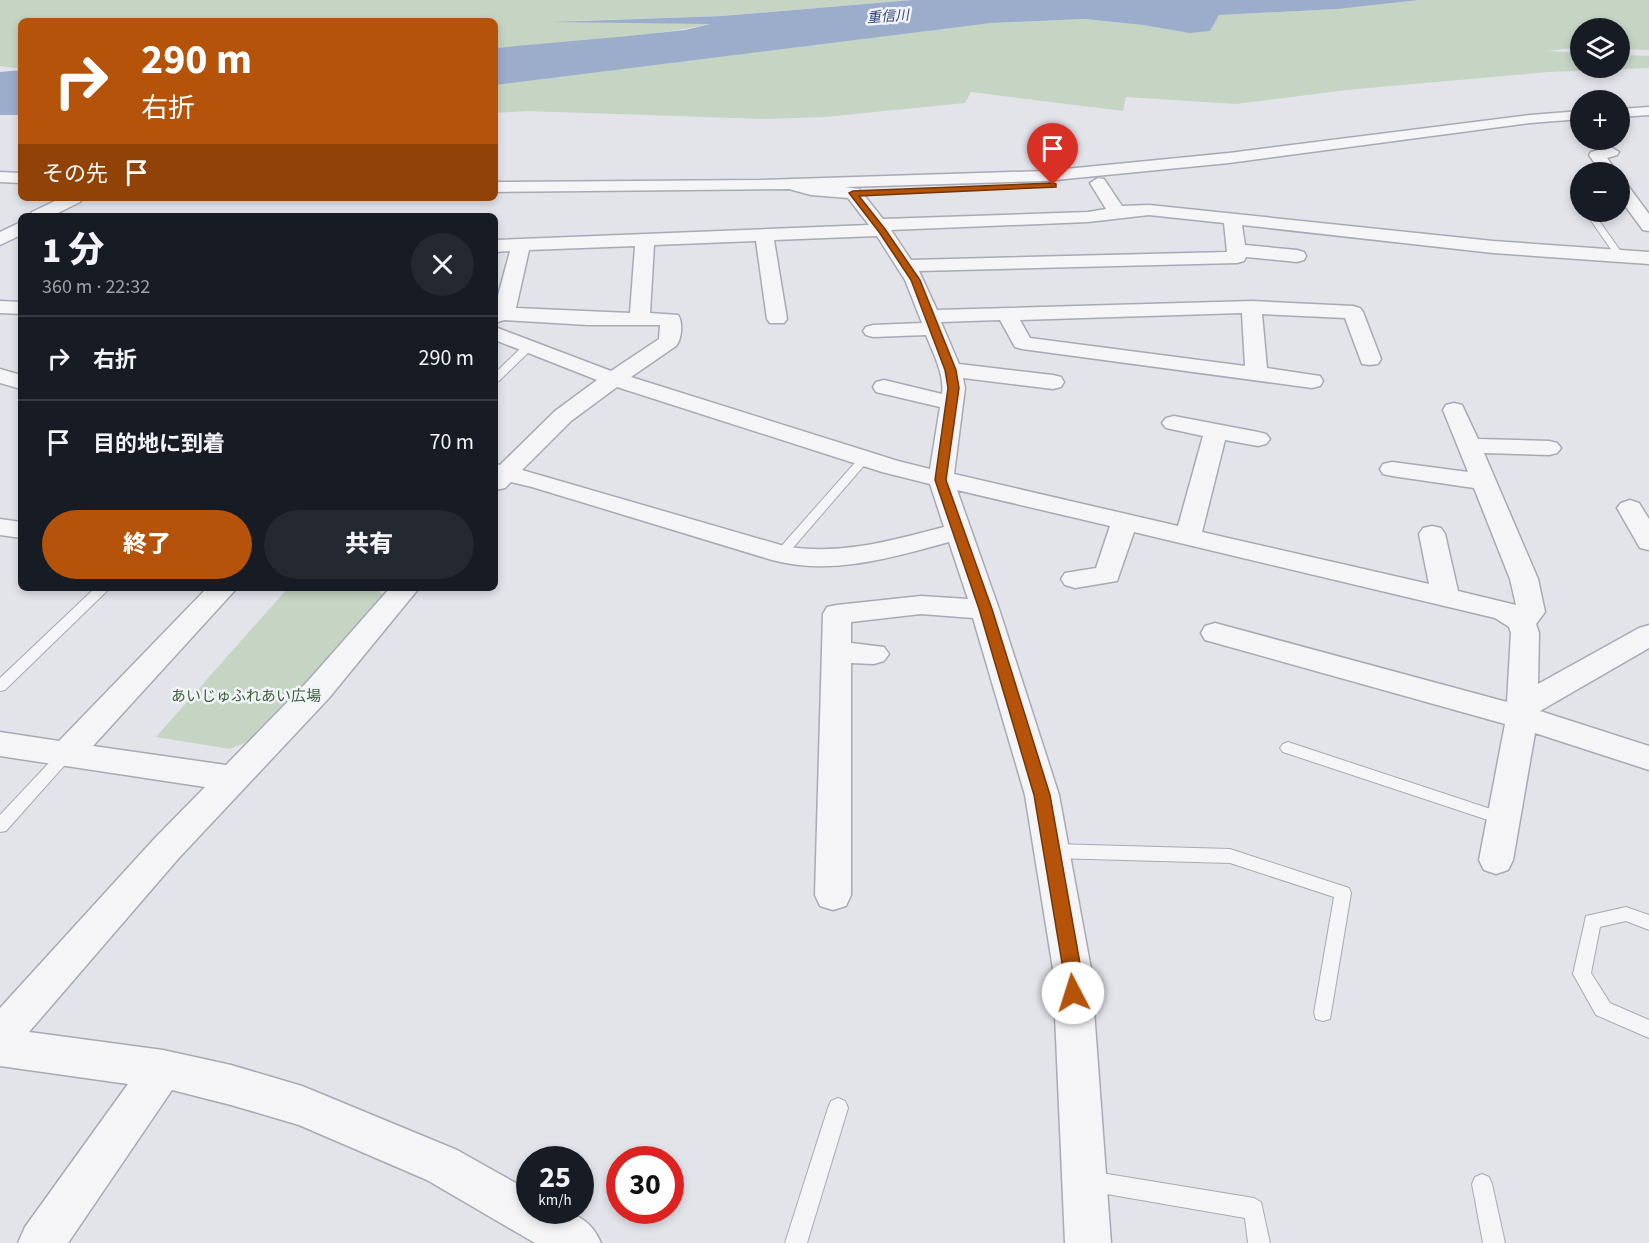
<!DOCTYPE html>
<html lang="ja">
<meta charset="utf-8">
<style>
:root{--surface:#171b24;--page:#242831;--text:#f1f3f6;--muted:#9ea1a6;--line:#363941;--accent:#b45309}
body{margin:0;font-family:"Source Sans 3","Noto Sans JP",sans-serif;background:var(--page);color:var(--text);height:100vh;display:flex;flex-direction:column;font-size:22px;white-space:nowrap}
*{box-sizing:border-box;margin:0}
p{font-size:20px;color:var(--muted)}
.icon{flex:none;width:33px;height:33px;fill:none;stroke:currentColor;stroke-width:2;stroke-linecap:round;stroke-linejoin:round}
.map{position:relative;flex:1;overflow:hidden}
.drawer{position:absolute;left:18px;top:213px;width:480px;height:378px;display:flex;flex-direction:column;background:var(--surface);border-radius:9px;box-shadow:0 3px 9px #0003}
.drawer>*{flex:none}
.hud{position:absolute;left:18px;top:18px;width:480px;height:183px;border-radius:9px;box-shadow:0 3px 9px #0003;background:#b45309;color:#fff;overflow:hidden}
.buttons{position:absolute;left:1570px;top:18px;display:grid;gap:12px}
.buttons a{display:grid;place-items:center;width:60px;height:60px;border-radius:50%;background:var(--surface);box-shadow:0 3px 9px #0003;font-size:30px}
.speed{position:absolute;left:516px;top:1146px;display:flex;gap:12px;font-size:30px;font-weight:700;text-align:center}
.speed>*{display:grid;place-content:center;width:78px;height:78px;border-radius:50%;background:var(--surface);box-shadow:0 3px 9px #0003;line-height:1}
.speed small{font-size:15px;font-weight:400}
.speed .limit{border:9px solid #d22;background:#fff;color:#111}
.pin{position:absolute;display:grid;place-items:center;width:51px;height:51px;color:#fff;margin:-62px -26px;border-radius:50% 50% 50% 0;rotate:-45deg;box-shadow:0 0 6px #0007}
.pin .icon{rotate:45deg}
.me{position:absolute;width:66px;margin:-33px;rotate:355deg;stroke-linejoin:round;filter:drop-shadow(0 0 4px #0008)}
.turn{display:flex;align-items:center;gap:21px;height:126px;padding:0 24px;font-size:27px}
.turn .icon{width:78px;height:78px;stroke-width:2.5}
.turn b{display:block;font-size:42px;line-height:51px}
.then{display:flex;align-items:center;height:57px;padding:0 24px;background:#0003;gap:12px;font-size:22px}
.round{display:grid;place-items:center;flex:none;width:63px;height:63px;border-radius:32px;background:var(--page)}
.head{display:flex;align-items:center;justify-content:space-between;height:102px;padding:0 24px}
h1{font-size:36px;font-weight:800;line-height:45px}
.button{display:flex;gap:12px;margin-top:auto;padding:12px 24px}
.button a{flex:1;height:69px;border-radius:36px;background:var(--accent);color:#fff;font-size:24px;font-weight:800;line-height:69px;text-align:center}
.button a+a{background:var(--page);color:var(--text)}
ul{padding:0;list-style:none}
li{display:flex;align-items:center;gap:18px;height:84px;padding:0 24px;border-top:2px solid var(--line)}
li div{flex:1}
li b{display:block;font-size:22px}
li em{font-style:normal}
.map>svg:first-child{display:block}
.green{fill:#c5d4c3}
.water{fill:#9cadcb}
.lines{fill:none;stroke-linecap:round;stroke-linejoin:round}
.lane-casing{stroke:#a7aab5;stroke-width:2}
.street-casing{stroke:#a7aab5;stroke-width:3}
.lane{fill:#f5f5f8;fill-rule:evenodd}
.street{fill:#f5f5f8;fill-rule:evenodd}
.route{fill:#b45309;stroke:#753606;stroke-width:1.5}
.labels{text-anchor:middle;dominant-baseline:central;stroke-width:5;stroke-linejoin:round;paint-order:stroke}
.far-water-label{font-size:14px;font-style:italic;fill:#334877;stroke:#f1f3f8}
.park-label{font-size:15px;fill:#395e37;stroke:#f1f3f8}
</style>
<div class="map">
<svg width="1649" height="1243" viewBox="0 0 1649 1243">
<rect width="100%" height="100%" fill="#e2e4ea"/>
<g class="green">
<path d="M 0,0 L 912,0 L 722,16 L 568,21 L 714,23 C 642,39 568,42 495,48 L 495,21 L 21,21 L 21,69 L 0,66 Z"/>
<polygon points="1419,0 1649,0 1649,50 1620,49 1620,28 1581,28 1581,47 1547,51 1581,53 1581,68 1620,68 1620,55 1649,56 1649,68 1548,72 1346,90 1236,104 1126,97 1123,111 971,92 965,103 825,117 764,119 526,111 495,113 495,85 992,23 1084,19 1143,25 1189,33 1219,15 1338,9"/>
<polygon points="288,588 378,588 384,598 266,734 230,749 156,737"/>
</g>
<g class="water">
<polygon points="912,0 1419,0 1338,9 1219,15 1210,31 1189,33 1143,25 1084,19 992,23 495,85 495,48 629,36 685,30 710,24 553,22 722,16"/>
<polygon points="21,70 21,115 0,115 0,72"/>
</g>
<g class="lines">
<defs>
<g id="lane">
<polygon points="1574,192 1581,194 1581,203 1577,201"/>
<polygon points="1585,212 1593,212 1624,256 1623,258 1617,258"/>
<polygon points="529,343 533,344 533,348 499,381 495,382 495,373 525,344"/>
<polygon points="864,456 870,459 868,461 785,557 777,557 775,554 777,551 860,457"/>
<polygon points="95,588 110,588 5,690 0,691 0,678"/>
<polygon points="1288,742 1509,815 1511,819 1509,823 1503,825 1283,752 1280,748 1283,744"/>
<polygon points="66,748 71,750 74,754 71,758 6,831 0,832 0,815 61,750"/>
<polygon points="1053,844 1230,849 1349,888 1351,893 1330,1019 1323,1021 1316,1019 1314,1013 1334,897 1230,863 1053,858 1047,856 1045,851 1047,846"/>
<polygon points="1626,907 1649,915 1649,930 1626,921 1600,927 1591,973 1610,1003 1649,1020 1649,1038 1596,1015 1573,974 1586,916"/>
<polygon points="838,1098 845,1101 848,1108 807,1243 785,1243 828,1108 831,1101"/>
<polygon points="1089,1171 1254,1198 1261,1202 1270,1243 1248,1243 1245,1218 1089,1191 1082,1188 1079,1181 1082,1174"/>
<polygon points="1482,1174 1489,1177 1492,1184 1505,1243 1483,1243 1472,1184 1475,1177"/>
</g>
<g id="street">
<polygon points="1649,107 1649,115 1620,117 1620,109"/>
<path d="M 1581,111 L 1581,119 L 1530,123 L 1229,163 L 1045,181 L 845,187 L 859,189 L 883,219 L 1088,212 L 1106,209 L 1090,183 L 1098,178 L 1104,179 L 1122,206 L 1149,205 L 1493,241 L 1649,252 L 1649,264 L 1493,253 L 1242,225 L 1245,245 L 1297,250 L 1304,252 L 1306,256 L 1304,260 L 1297,262 L 1246,257 L 1244,261 L 1237,263 L 919,271 L 937,310 L 1252,301 L 1353,306 L 1360,308 L 1363,312 L 1381,359 L 1378,364 L 1370,365 L 1362,364 L 1345,318 L 1262,314 L 1267,368 L 1320,376 L 1323,381 L 1320,386 L 1312,388 L 1022,349 L 1015,347 L 1000,320 L 941,322 L 959,364 L 1053,375 L 1061,377 L 1064,382 L 1061,387 L 1053,389 L 963,378 L 965,388 L 954,474 L 1178,526 L 1203,436 L 1166,428 L 1162,423 L 1166,418 L 1174,416 L 1258,432 L 1266,434 L 1270,439 L 1266,444 L 1258,446 L 1225,440 L 1202,532 L 1429,584 L 1419,534 L 1423,528 L 1432,526 L 1441,528 L 1445,534 L 1458,591 L 1516,605 L 1510,579 L 1474,488 L 1392,476 L 1383,474 L 1380,469 L 1383,464 L 1392,462 L 1468,472 L 1443,410 L 1446,405 L 1454,403 L 1462,405 L 1478,439 L 1549,441 L 1557,443 L 1561,448 L 1557,453 L 1549,455 L 1484,453 L 1538,579 L 1545,612 L 1536,624 L 1539,633 L 1538,684 L 1639,628 L 1649,625 L 1649,648 L 1540,711 L 1649,746 L 1649,770 L 1535,733 L 1513,860 L 1508,870 L 1496,874 L 1484,870 L 1479,860 L 1505,724 L 1205,640 L 1201,633 L 1205,626 L 1215,623 L 1507,702 L 1511,633 L 1509,627 L 1495,618 L 1134,532 L 1117,581 L 1075,588 L 1065,585 L 1061,579 L 1065,573 L 1096,568 L 1110,526 L 957,490 L 999,609 L 1059,795 L 1091,969 L 1111,1243 L 1065,1243 L 1053,969 L 1025,795 L 973,618 L 921,614 L 851,622 L 851,643 L 884,647 L 889,654 L 884,661 L 874,664 L 851,663 L 851,895 L 846,906 L 833,910 L 820,906 L 815,895 L 823,614 L 827,607 L 837,605 L 921,596 L 968,599 L 949,542 C 890,558 832,576 772,560 L 532,487 L 511,482 L 505,488 L 495,490 L 495,464 L 500,465 L 555,411 L 597,380 L 495,340 L 495,327 L 611,371 L 659,339 L 660,325 L 588,325 L 504,320 L 495,323 L 495,307 L 510,251 L 495,252 L 495,240 L 869,225 L 848,198 L 811,195 L 789,189 L 495,192 L 495,182 L 760,180 L 1045,171 L 1229,153 L 1530,115 ZM 1149,215 L 1224,223 L 1227,252 L 911,260 L 891,230 L 1088,222 ZM 877,236 L 905,280 L 922,323 L 873,325 L 866,327 L 863,331 L 866,335 L 873,337 L 926,335 C 933,353 945,375 942,394 L 884,380 L 876,382 L 873,387 L 876,392 L 940,407 L 930,469 L 898,461 L 631,377 L 676,346 C 682,339 683,322 678,315 L 650,313 L 654,245 L 756,241 L 767,319 L 770,323 L 784,323 L 787,319 L 774,240 ZM 635,246 L 630,313 L 516,308 L 529,250 ZM 1242,313 L 1245,366 L 1030,338 L 1020,320 ZM 617,387 L 882,472 L 930,484 L 944,527 C 890,541 839,556 784,546 L 522,470 L 571,421 Z"/>
<polygon points="1611,147 1619,152 1617,155 1607,158 1617,172 1601,172 1589,155 1591,152"/>
<polygon points="0,172 21,173 21,183 0,182"/>
<polygon points="1620,182 1626,183 1649,214 1649,231 1643,230 1620,199"/>
<polygon points="61,198 83,198 80,202 52,216 29,216 32,212"/>
<polygon points="21,222 21,235 0,245 0,232"/>
<polygon points="0,301 21,302 21,314 0,313"/>
<polygon points="0,369 21,375 21,389 0,383"/>
<polygon points="1630,500 1639,503 1649,519 1649,550 1640,548 1617,508 1621,503"/>
<polygon points="0,519 21,522 21,538 0,535"/>
<path d="M 207,588 L 237,588 L 93,746 L 226,765 L 307,682 L 390,588 L 419,588 L 329,698 L 178,859 L 29,1032 L 163,1050 L 231,1065 L 302,1086 L 457,1150 L 530,1191 L 530,1210 C 561,1210 587,1210 601,1243 L 535,1243 L 427,1180 L 299,1125 L 231,1105 L 172,1090 L 68,1243 L 18,1243 L 25,1227 L 128,1084 L 0,1066 L 0,1008 L 154,839 L 205,787 L 0,756 L 0,732 L 59,741 Z"/>
</g>
</defs>
<use href="#lane" class="lane-casing"/>
<use href="#street" class="street-casing"/>
<use href="#lane" class="lane"/>
<use href="#street" class="street"/>
</g>
<polygon class="route" points="1053,183 1056,184 1056,187 859,196 885,229 920,280 956,370 959,388 946,480 992,609 1050,795 1081,969 1082,993 1080,999 1073,1001 1067,999 1064,993 1063,969 1034,795 979,609 935,480 948,388 945,370 911,280 879,232 849,193 853,191"/>
<g class="labels">
<g class="far-water-label">
<text transform="translate(888 17) rotate(-4)">重信川</text>
</g>
<g class="park-label">
<text x="246" y="696">あいじゅふれあい広場</text>
</g>
</g>
</svg>
<div class="buttons">
<a><svg class="icon" aria-label="layers" viewBox="0 0 24 24"><path d="M12 4l9 5-9 5-9-5zM3 14l9 5 9-5"/></svg></a>
<a>+</a>
<a>−</a>
</div>
<div class="speed"><div>25<small>km/h</small></div><div class="limit">30</div></div>
<div class="pin" style="left:1053px;top:185px;background:#d93025"><svg class="icon" aria-label="arrive" viewBox="0 0 24 24"><path d="M6 21V4h12l-3 4 3 4H6"/></svg></div>
<svg class="me" style="left:1073px;top:993px" viewBox="-20 -20 40 40"><circle r="19" fill="#fff"/><path d="M0-13L10 11 0 6-10 11z" fill="#b45309"/></svg>
<div class="hud">
<div class="turn"><svg class="icon" aria-label="right" viewBox="0 0 24 24"><path d="M7 20v-9h11M14 6l5 5-5 5"/></svg><div><b>290 m</b>右折</div></div>
<div class="then">その先<svg class="icon" aria-label="arrive" viewBox="0 0 24 24"><path d="M6 21V4h12l-3 4 3 4H6"/></svg></div>
</div>
<section class="drawer">
<div class="head"><div><h1>1 分</h1><p>360 m · 22:32</p></div><a class="round"><svg class="icon" aria-label="close" viewBox="0 0 24 24"><path d="M6 6l12 12M18 6L6 18"/></svg></a></div>
<ul>
<li><svg class="icon" aria-label="right" viewBox="0 0 24 24"><path d="M7 20v-9h11M14 6l5 5-5 5"/></svg><div><b>右折</b></div><em>290 m</em></li>
<li><svg class="icon" aria-label="arrive" viewBox="0 0 24 24"><path d="M6 21V4h12l-3 4 3 4H6"/></svg><div><b>目的地に到着</b></div><em>70 m</em></li>
</ul>
<div class="button"><a>終了</a><a>共有</a></div>
</section>
</div>
